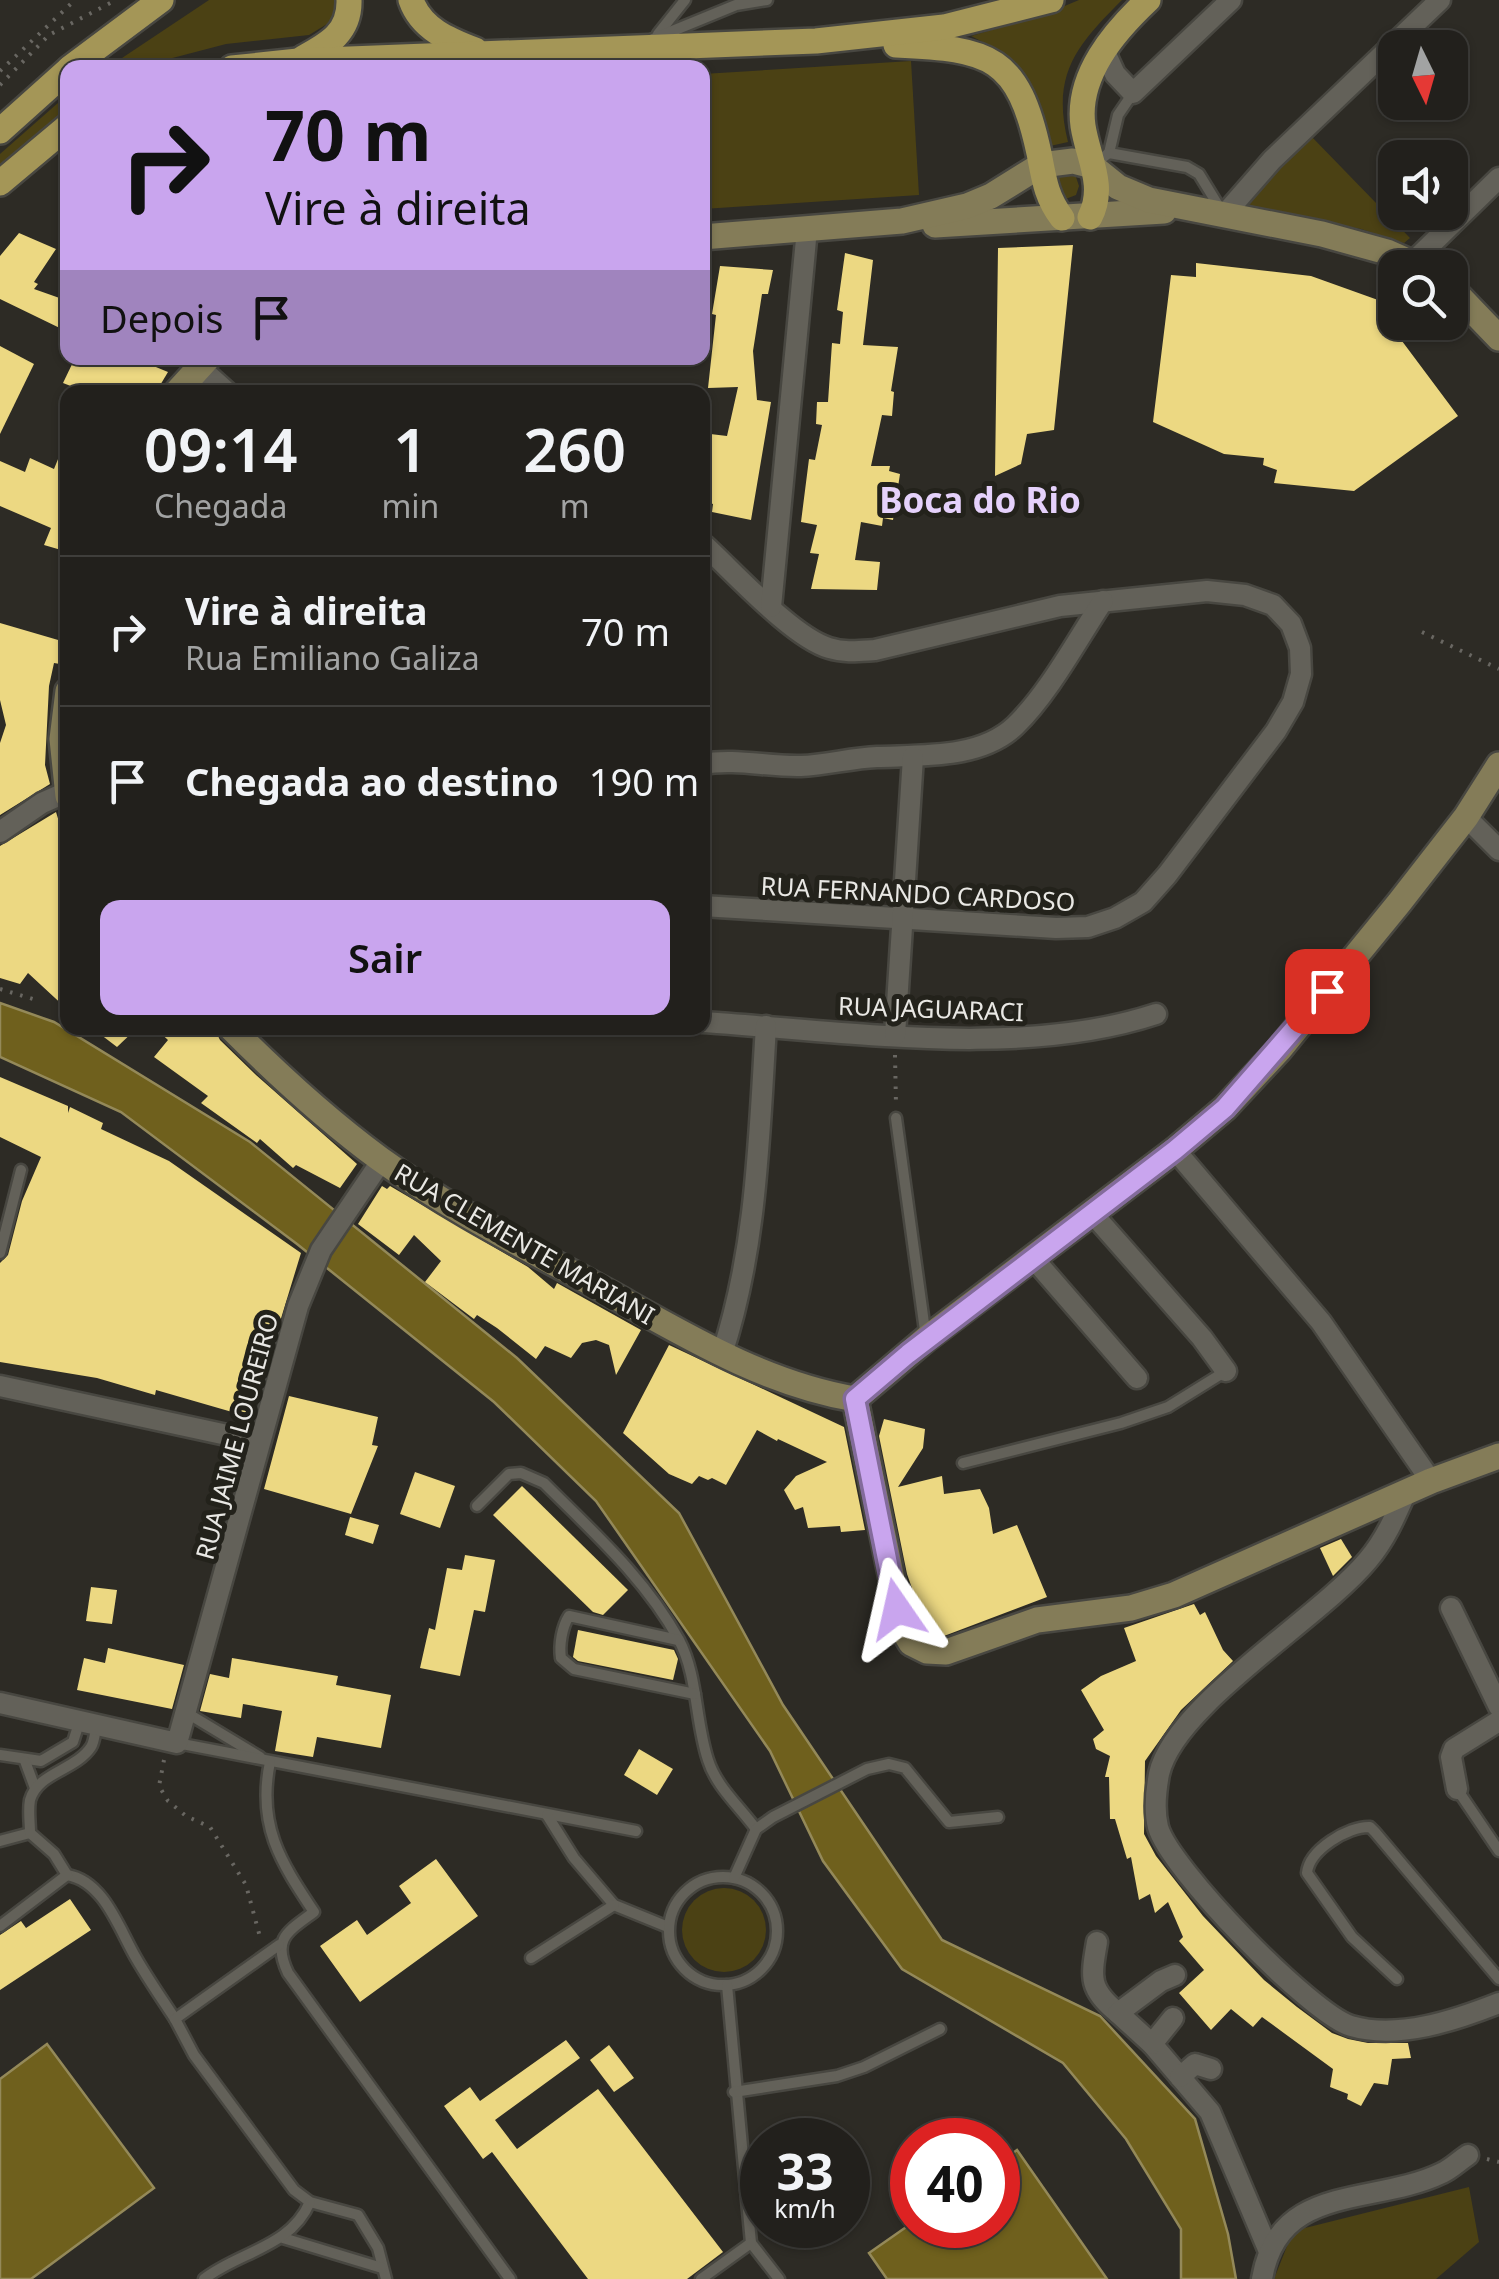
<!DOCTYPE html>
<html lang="pt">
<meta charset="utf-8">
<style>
:root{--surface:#22201c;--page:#2a2825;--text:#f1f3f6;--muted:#a2a3a3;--line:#3f3e3b;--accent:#c9a5ee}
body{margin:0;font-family:"Noto Sans",sans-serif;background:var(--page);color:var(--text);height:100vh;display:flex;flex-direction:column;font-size:38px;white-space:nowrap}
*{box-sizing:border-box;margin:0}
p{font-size:32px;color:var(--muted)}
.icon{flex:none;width:55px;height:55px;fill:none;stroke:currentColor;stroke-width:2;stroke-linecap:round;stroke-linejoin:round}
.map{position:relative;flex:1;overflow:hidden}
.sheet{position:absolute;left:60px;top:385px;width:650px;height:650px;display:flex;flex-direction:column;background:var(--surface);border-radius:20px;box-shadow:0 2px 8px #0004,0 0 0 2px var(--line)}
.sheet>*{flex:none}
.banner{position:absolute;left:60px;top:60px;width:650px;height:305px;border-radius:20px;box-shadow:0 2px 8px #0004,0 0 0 2px var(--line);background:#c9a5ee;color:#111;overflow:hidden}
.needle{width:65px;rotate:175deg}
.fabs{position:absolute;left:1378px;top:30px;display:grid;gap:20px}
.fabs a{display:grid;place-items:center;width:90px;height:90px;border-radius:20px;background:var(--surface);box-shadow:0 2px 8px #0004,0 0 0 2px var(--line);font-size:50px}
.speed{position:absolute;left:740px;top:2118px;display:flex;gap:20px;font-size:50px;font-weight:700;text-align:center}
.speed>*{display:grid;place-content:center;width:130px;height:130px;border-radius:50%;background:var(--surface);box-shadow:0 2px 8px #0004,0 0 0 2px var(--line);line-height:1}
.speed small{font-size:25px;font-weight:400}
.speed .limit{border:15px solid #d22;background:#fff;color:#111}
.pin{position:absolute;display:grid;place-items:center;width:85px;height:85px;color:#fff;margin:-42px;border-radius:20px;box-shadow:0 5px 15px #0006}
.me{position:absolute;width:110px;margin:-55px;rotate:349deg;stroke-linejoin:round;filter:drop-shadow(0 0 8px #0008)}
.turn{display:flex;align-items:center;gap:35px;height:210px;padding:0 40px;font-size:45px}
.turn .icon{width:130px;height:130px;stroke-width:2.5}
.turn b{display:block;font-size:70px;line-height:85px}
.then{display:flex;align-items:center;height:95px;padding:0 40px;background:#0003;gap:20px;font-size:38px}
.eta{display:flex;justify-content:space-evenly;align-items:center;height:170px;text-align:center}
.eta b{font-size:60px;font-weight:600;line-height:70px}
.cta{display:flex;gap:20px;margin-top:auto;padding:20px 40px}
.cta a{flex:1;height:115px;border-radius:20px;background:var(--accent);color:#111;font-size:40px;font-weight:600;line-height:115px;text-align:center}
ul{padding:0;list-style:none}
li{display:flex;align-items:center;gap:30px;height:150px;padding:0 40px;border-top:2px solid var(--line)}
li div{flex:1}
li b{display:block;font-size:38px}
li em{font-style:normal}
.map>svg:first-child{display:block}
.green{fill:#4b4114}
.water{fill:#6f601d;stroke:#948959;stroke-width:2.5}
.building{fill:#ecd882}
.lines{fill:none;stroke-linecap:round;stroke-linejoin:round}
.lane-casing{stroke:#484741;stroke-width:15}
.street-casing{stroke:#484741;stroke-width:25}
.secondary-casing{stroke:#484741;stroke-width:30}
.primary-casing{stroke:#484741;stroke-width:30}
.path{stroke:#696762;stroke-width:4;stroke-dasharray:2.5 8;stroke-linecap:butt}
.lane{stroke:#636159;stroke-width:10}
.street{stroke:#636159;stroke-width:20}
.secondary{stroke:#847c58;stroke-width:25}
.primary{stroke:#a49657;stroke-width:25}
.route-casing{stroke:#836b9b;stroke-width:25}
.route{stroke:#c9a5ee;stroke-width:18}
.labels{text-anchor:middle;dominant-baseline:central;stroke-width:10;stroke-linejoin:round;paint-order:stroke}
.street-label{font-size:25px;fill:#e9e8e4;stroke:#23221b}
.district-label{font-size:35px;font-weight:bold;fill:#e5d1fb;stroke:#23221b}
</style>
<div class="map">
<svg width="1499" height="2279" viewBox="0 0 1499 2279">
<rect width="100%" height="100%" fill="#2d2b25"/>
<g class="green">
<polygon points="209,0 337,0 332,21 309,35 226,44 138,67 107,68"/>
<path d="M 1079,0 L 1122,0 C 1077,45 1051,74 1068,142 L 1041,148 C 1043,90 1023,61 971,36 L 1043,15 Z"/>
<polygon points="911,61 919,195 703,209 703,74"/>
<polygon points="67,95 67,108 0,168 0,154"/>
<polygon points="1311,136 1410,238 1404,243 1361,229 1248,207 1243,202"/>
<polygon points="1068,172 1076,177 1079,186 1076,195 1063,200 1055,176"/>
<circle cx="724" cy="1930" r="42"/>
<polygon points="1469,2187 1479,2242 1436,2279 1274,2279 1293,2231"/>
</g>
<g class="water">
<polygon points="0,1003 54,1022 250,1142 517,1358 679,1513 783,1705 942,1940 1100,2016 1195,2119 1228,2234 1236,2279 1181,2279 1181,2229 1126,2139 1063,2063 902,1969 823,1861 770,1751 596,1501 494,1402 297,1244 121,1112 0,1057"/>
<polygon points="47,2044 154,2188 31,2279 0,2279 0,2079"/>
<polygon points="1017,2150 1107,2279 887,2279 869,2253 912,2223 998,2225 998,2164"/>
</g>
<g class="building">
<polygon points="19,233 56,249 34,282 38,284 34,289 68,301 68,332 0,299 0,256"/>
<polygon points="1073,245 1054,430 1027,434 1021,464 995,476 998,248"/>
<polygon points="845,253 873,260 863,345 898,347 891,391 894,392 892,416 882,415 871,466 890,466 889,471 900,474 893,520 883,518 882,526 861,522 855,560 880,562 877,590 811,589 819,554 810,553 817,525 801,522 809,459 815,460 822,425 816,424 817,402 828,402 832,343 840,344 843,312 837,310"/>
<polygon points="1196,263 1311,276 1378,300 1395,317 1395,322 1402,324 1402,341 1458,416 1354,491 1274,483 1277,470 1263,465 1264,458 1224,454 1153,422 1171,275 1196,277"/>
<polygon points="720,266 773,270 768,294 762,294 753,351 757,400 771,402 751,520 712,512 713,504 707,502 711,464 702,463 702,433 727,436 738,387 708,388 716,315 712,314"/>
<polygon points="0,346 34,364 0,434"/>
<polygon points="75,358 134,358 168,372 156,392 86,392 63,383"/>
<polygon points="67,437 68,437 68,552 44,545 51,528 0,506 0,461 25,472 30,458 54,469"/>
<polygon points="0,623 65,642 60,664 54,663 49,686 45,765 50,784 0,815 0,743 6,725 0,700"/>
<polygon points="56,812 68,851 68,1010 28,973 20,984 0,978 0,846"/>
<polygon points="92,1028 137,1028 117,1047"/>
<polygon points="155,1028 214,1028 220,1040 256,1075 357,1164 340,1188 296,1165 293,1168 260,1139 257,1143 201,1103 208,1096 154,1057 168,1040"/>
<polygon points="0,1077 68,1106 68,1113 70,1107 103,1123 101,1129 169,1161 301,1253 253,1410 239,1414 156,1390 155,1395 97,1378 0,1362 0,1263 8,1255 22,1201 41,1157 0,1137"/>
<polygon points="382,1186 387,1189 390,1186 528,1267 554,1289 557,1283 641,1330 616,1375 609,1345 596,1340 582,1343 571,1358 545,1346 536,1359 497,1328 477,1315 474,1319 425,1282 441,1261 414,1235 399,1255 358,1224"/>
<polygon points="669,1345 844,1427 865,1530 841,1532 840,1526 808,1528 803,1507 795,1510 784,1490 796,1476 827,1462 778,1439 777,1441 757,1430 726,1485 712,1478 708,1480 699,1476 692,1484 669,1474 623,1433"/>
<polygon points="289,1396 378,1417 372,1445 378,1446 351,1514 264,1489"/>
<polygon points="884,1419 925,1429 923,1448 898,1487 942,1476 944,1494 980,1489 989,1508 993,1534 1017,1525 1047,1597 944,1636 927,1631 907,1574 879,1436"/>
<polygon points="415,1472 455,1486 440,1528 400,1514"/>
<polygon points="522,1486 628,1590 603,1615 593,1612 493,1515"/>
<polygon points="350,1517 379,1525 373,1544 345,1535"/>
<polygon points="1341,1539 1352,1557 1333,1576 1320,1548"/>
<polygon points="465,1555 495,1560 485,1612 474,1610 460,1676 420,1668 429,1628 435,1630 447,1568 462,1570"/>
<polygon points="91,1587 117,1590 112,1624 86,1621"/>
<polygon points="1194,1604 1200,1615 1205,1612 1223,1650 1233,1661 1181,1710 1145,1761 1144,1834 1156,1856 1203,1916 1264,1980 1297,2007 1332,2033 1348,2039 1368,2043 1408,2043 1411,2058 1392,2059 1388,2085 1374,2083 1361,2106 1347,2099 1348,2094 1330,2087 1333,2069 1262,2017 1253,2027 1231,2009 1211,2030 1179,1993 1204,1970 1179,1941 1183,1937 1168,1902 1155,1913 1150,1894 1139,1900 1131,1857 1127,1859 1115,1819 1110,1819 1109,1777 1105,1777 1110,1756 1096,1749 1093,1739 1104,1730 1081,1690 1101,1676 1136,1661 1124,1628"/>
<polygon points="578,1630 674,1650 678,1659 673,1680 578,1661 573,1657"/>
<polygon points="108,1648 184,1665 172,1709 77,1690 84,1658 105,1663"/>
<polygon points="232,1658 338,1676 336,1685 391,1695 381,1748 317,1737 313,1757 275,1751 282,1711 243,1704 241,1718 200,1711 210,1674 229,1678"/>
<polygon points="639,1749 673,1769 657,1795 624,1775"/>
<polygon points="436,1859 478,1916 360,2002 320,1946 357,1920 367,1935 411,1903 399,1886"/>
<polygon points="70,1899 91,1930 0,1990 0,1935 21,1921 26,1928"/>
<polygon points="566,2040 580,2058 495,2120 517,2149 598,2089 723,2252 687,2279 588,2279 492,2152 483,2159 444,2106 470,2087 480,2101"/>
<polygon points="609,2045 634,2078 614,2092 590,2060"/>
</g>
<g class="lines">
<defs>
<g id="lane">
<polyline points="658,34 685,0"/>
<polyline points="653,39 736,5 767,0"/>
<polyline points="1109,153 1118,115 1133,93"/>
<polyline points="1094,164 1109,153 1187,167 1199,174 1221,210"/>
<polyline points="896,1118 926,1338"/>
<polyline points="0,1253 21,1170"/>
<polyline points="963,1463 1121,1423 1168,1407 1226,1371"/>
<path d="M 477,1506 L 509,1474 L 521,1473 L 544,1483 C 592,1531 646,1579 679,1640 C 698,1676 695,1721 708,1760 C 716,1786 739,1806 756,1829"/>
<path d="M 678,1640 L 569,1616 C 562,1627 559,1645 561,1658 L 574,1669 L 695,1694"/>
<polyline points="187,1713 260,1757"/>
<polyline points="177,1743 636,1831"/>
<polyline points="0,1755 41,1761 73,1742 80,1720"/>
<polyline points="25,1761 35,1788"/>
<path d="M 270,1762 C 257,1825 280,1861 314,1912 C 287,1932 272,1939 288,1973 L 510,2279"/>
<polyline points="1457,1789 1499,1851"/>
<polyline points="547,1815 574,1858 614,1905 668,1927"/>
<polyline points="0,1841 30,1833"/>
<path d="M 67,1875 C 104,1881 119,1929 136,1958 C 148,1979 162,1999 175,2019"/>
<circle cx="723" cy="1931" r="54"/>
<polyline points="734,1878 756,1829 773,1817 867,1769 889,1764 905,1768 949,1822 998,1817"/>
<path d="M 0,1926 L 67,1875 L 54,1854 L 30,1833 C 30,1822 28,1811 30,1800 C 38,1772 75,1771 91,1747 C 95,1741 95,1730 97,1723"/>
<polyline points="279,1945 175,2019 194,2055 294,2190 310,2202 358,2215 378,2248 386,2279"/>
<polyline points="531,1958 614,1905"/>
<path d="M 1397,1979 L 1352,1937 L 1307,1873 C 1309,1850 1348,1826 1370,1827 L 1375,1832 L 1499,1979"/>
<polyline points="727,1985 751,2243 779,2279"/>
<polyline points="734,2092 837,2076 864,2067 940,2029"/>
<polyline points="283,2238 382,2268"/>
<path d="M 204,2279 C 240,2251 290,2248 310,2202"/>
<polyline points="701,2279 751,2243"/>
</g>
<g id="street">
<polyline points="1104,50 1115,74 1133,93 1231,0"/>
<polyline points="1224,215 1272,160 1440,0"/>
<polyline points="1413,262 1499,178"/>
<polyline points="198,366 227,392"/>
<path d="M 702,543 C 733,571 792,637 829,648 C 845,653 859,651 875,650 L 1060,606 L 1207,591 L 1245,595 L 1273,605 L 1291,624 L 1300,648 L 1301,674 L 1293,702 L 1276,731 L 1167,875 L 1143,902 L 1115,918 L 1088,927 L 1056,928 L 702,906"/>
<polyline points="771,607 807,229"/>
<path d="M 702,764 C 736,758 768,767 801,766 C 827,765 851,758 877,757 C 922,755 980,759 1015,726 C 1049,693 1077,640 1103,601"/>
<polyline points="1466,817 1499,850"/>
<polyline points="0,832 42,803 67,792"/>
<path d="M 702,1022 C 845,1031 1020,1059 1156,1014"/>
<polyline points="895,1035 913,757"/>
<polyline points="1175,1150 1321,1322 1431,1481"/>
<polyline points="1092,1213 1202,1338 1226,1371"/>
<polyline points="1033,1258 1137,1378"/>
<path d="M 722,1354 C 757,1247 759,1137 766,1026"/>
<polyline points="0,1386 259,1442"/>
<path d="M 1405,1494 C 1395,1517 1385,1540 1368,1560 C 1319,1619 1174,1705 1159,1774 C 1156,1790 1154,1811 1158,1827 C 1169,1868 1311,2014 1351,2026 C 1398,2040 1456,2020 1499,2003"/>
<polyline points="1451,1608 1499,1707"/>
<polyline points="0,1703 177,1743 298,1306 321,1250 382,1160"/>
<polyline points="1457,1789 1451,1757 1454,1749 1499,1721"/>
<path d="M 1097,1942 C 1091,1977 1088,1989 1118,2013"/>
<polyline points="1175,1975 1161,1981 1118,2013 1152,2044 1210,2112 1268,2249"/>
<polyline points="1152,2044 1173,2018"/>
<polyline points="1180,2077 1195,2064 1211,2069"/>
<path d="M 1262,2279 C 1278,2182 1374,2206 1442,2173 C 1451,2169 1459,2161 1468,2155"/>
</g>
<g id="secondary">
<polyline points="935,225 1164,211"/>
<polyline points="702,237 902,221 967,206 991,196 1041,165 1073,161 1092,166 1118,187 1149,200 1322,234 1387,252 1423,268"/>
<polyline points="1450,287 1499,338"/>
<polyline points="177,392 208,358"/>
<polyline points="68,691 62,739 68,796"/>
<path d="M 231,1028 C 278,1075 327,1120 380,1159 C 452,1211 533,1251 611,1294 C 688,1337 766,1384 855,1399"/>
<polyline points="855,1399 926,1339 1175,1150 1225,1108 1279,1050 1399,903 1466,817 1499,765"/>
<polyline points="855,1399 902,1628 911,1643 927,1651 946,1652 1037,1620 1131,1608 1174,1595 1431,1481 1499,1456"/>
</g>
<g id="primary">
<path d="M 411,0 C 421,29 449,40 475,50"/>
<path d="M 896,45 C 991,49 1018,56 1039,153 C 1044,179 1046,197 1062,218"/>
<path d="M 303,58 C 329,44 350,32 349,0"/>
<polyline points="70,68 161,0"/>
<polyline points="232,68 298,61 816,41 944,27 1051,0"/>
<polyline points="0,131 68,70"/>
<polyline points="0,183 68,126"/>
<path d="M 1090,217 C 1106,186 1088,158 1083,126 C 1076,76 1114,32 1148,0"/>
</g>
</defs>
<use href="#lane" class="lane-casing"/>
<use href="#street" class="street-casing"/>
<use href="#secondary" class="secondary-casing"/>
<use href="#primary" class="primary-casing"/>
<g class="path">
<polyline points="0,71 75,0"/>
<polyline points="0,85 49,35 116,0"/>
<polyline points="1422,632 1499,669"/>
<polyline points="0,989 33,999"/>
<polyline points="895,1055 896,1105"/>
<polyline points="164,1760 159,1786 168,1801 186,1816 210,1827 246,1885 260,1937"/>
<polyline points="1487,2159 1499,2162"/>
</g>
<use href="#lane" class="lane"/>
<use href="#street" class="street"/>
<use href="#secondary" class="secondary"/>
<use href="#primary" class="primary"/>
</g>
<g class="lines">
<defs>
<polyline id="route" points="897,1609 855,1399 908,1354 1175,1150 1225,1108 1327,991"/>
</defs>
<use href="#route" class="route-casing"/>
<use href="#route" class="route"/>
</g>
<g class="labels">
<g class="street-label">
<text transform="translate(918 893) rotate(3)">RUA FERNANDO CARDOSO</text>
<text transform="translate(931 1008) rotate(2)">RUA JAGUARACI</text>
<text transform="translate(525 1243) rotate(30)">RUA CLEMENTE MARIANI</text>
<text transform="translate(236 1436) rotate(-75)">RUA JAIME LOUREIRO</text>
</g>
<g class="district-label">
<text x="980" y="499">Boca do Rio</text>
</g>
</g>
</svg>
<div class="fabs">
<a><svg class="needle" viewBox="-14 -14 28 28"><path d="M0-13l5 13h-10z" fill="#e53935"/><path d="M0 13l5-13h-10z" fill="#a2a3a3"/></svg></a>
<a><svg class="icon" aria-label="sound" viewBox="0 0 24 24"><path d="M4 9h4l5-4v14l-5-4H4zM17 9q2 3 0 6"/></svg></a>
<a><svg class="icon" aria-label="search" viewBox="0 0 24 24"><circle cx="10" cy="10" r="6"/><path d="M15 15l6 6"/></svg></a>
</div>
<div class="speed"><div>33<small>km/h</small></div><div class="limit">40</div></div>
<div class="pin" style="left:1327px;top:991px;background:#d93025"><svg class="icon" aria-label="arrive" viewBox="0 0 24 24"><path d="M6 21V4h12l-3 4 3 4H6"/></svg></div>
<svg class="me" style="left:897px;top:1609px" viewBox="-20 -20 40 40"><path d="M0-17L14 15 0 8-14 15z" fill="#c9a5ee" stroke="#fff" stroke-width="4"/></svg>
<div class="banner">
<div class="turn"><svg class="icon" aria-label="right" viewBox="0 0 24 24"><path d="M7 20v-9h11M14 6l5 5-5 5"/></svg><div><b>70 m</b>Vire à direita</div></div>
<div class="then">Depois<svg class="icon" aria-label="arrive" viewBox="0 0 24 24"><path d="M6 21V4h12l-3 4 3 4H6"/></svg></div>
</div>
<section class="sheet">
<div class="eta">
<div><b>09:14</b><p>Chegada</p></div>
<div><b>1</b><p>min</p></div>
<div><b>260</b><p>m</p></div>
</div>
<ul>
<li><svg class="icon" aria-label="right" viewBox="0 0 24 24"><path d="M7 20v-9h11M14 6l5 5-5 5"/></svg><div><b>Vire à direita</b><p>Rua Emiliano Galiza</p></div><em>70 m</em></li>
<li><svg class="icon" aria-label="arrive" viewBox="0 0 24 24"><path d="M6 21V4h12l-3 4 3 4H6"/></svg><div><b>Chegada ao destino</b></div><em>190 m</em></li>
</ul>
<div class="cta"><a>Sair</a></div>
</section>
</div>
